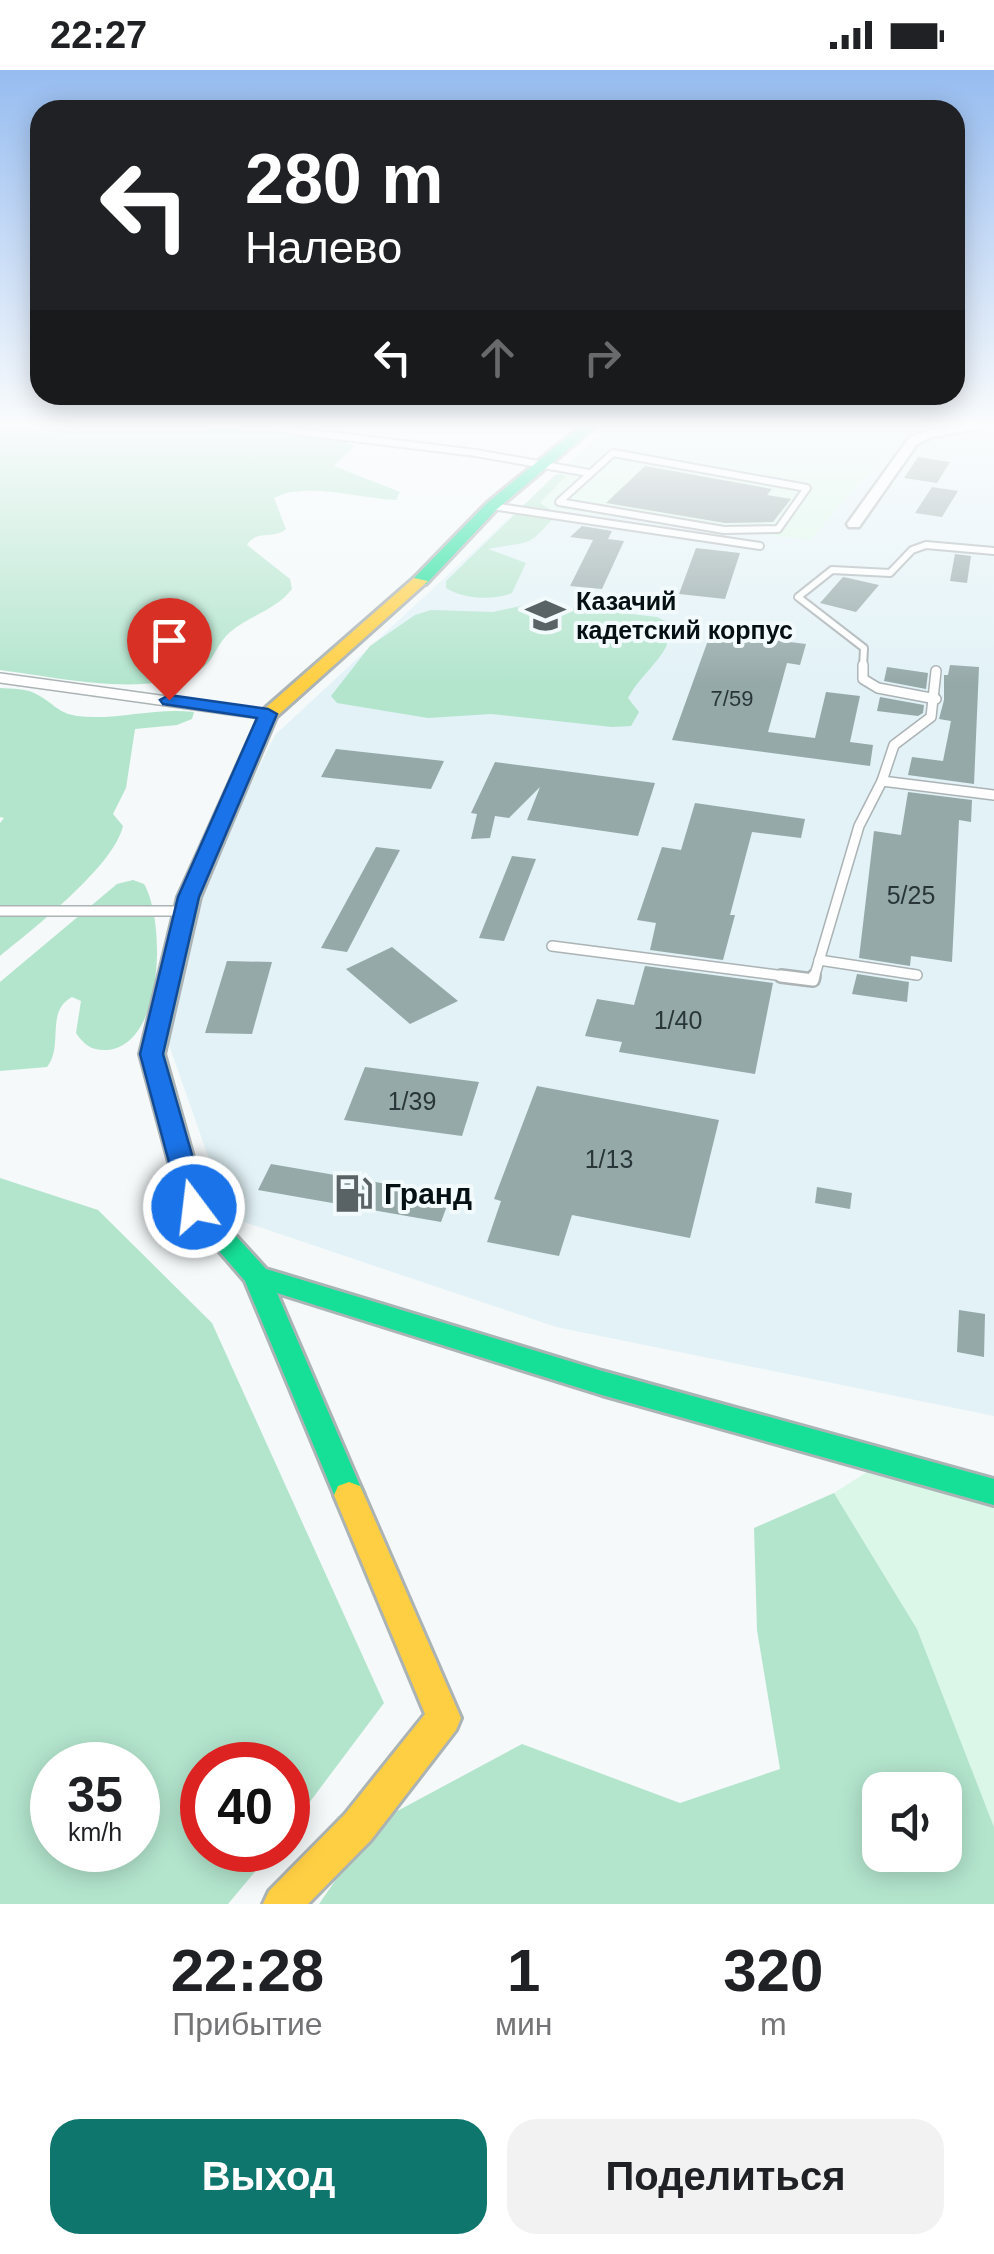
<!DOCTYPE html>
<html lang="ru">
<meta charset="utf-8">
<style>
:root{--surface:#fff;--page:#f2f2f2;--text:#202124;--muted:#757577;--accent:#0f766e}
body{margin:0;font-family:Arial,sans-serif;background:var(--page);color:var(--text);height:100vh;display:flex;flex-direction:column;font-size:38px;white-space:nowrap}
*{box-sizing:border-box;margin:0}
p{font-size:32px;color:var(--muted)}
.icon{flex:none;width:55px;height:55px;fill:none;stroke:currentColor;stroke-width:2;stroke-linecap:round;stroke-linejoin:round}
.map{position:relative;height:1834px;overflow:hidden}
.details{display:flex;flex-direction:column;background:var(--surface);flex:1}
.details>*{flex:none}
.top-card{position:absolute;left:30px;top:30px;width:935px;height:305px;border-radius:30px;box-shadow:0 5px 25px #0003;background:#202124;color:#fff;overflow:hidden}
.controls{position:absolute;left:862px;top:1702px;display:grid;gap:20px}
.controls a{display:grid;place-items:center;width:100px;height:100px;border-radius:20px;background:var(--surface);box-shadow:0 5px 25px #0003;font-size:50px}
.speed{position:absolute;left:30px;top:1672px;display:flex;gap:20px;font-size:50px;font-weight:700;text-align:center}
.speed>*{display:grid;place-content:center;width:130px;height:130px;border-radius:50%;background:var(--surface);box-shadow:0 5px 25px #0003;line-height:1}
.speed small{font-size:25px;font-weight:400}
.speed .limit{border:15px solid #d22;background:#fff;color:#111}
.pin{position:absolute;display:grid;place-items:center;width:85px;height:85px;color:#fff;margin:-102px -42px;border-radius:50% 50% 50% 0;rotate:-45deg;box-shadow:0 0 10px #0007}
.pin .icon{rotate:45deg}
.me{position:absolute;width:110px;margin:-55px;rotate:345deg;stroke-linejoin:round;filter:drop-shadow(0 0 8px #0008)}
.turn{display:flex;align-items:center;gap:35px;height:210px;padding:0 50px;font-size:45px}
.turn .icon{width:130px;height:130px;stroke-width:2.5}
.turn b{display:block;font-size:70px;line-height:85px}
.lanes{display:flex;align-items:center;height:95px;padding:0 50px;background:#0003;justify-content:center;gap:50px;direction:ltr}
.lanes .off{opacity:.35}
.eta{display:flex;justify-content:space-evenly;align-items:center;height:170px;text-align:center}
.eta b{font-size:60px;font-weight:700;line-height:70px}
.primary-button{display:flex;gap:20px;margin-top:auto;padding:20px 50px}
.primary-button a{flex:1;height:115px;border-radius:30px;background:var(--accent);color:#fff;font-size:40px;font-weight:700;line-height:115px;text-align:center}
.primary-button a+a{background:var(--page);color:var(--text)}
.status{display:flex;justify-content:space-between;align-items:center;height:70px;padding:0 50px;background:var(--surface);direction:ltr}
.status svg{height:28px;fill:currentColor}
.map>svg:first-child{display:block}
.built{fill:#e2f2f7}
.green{fill:#daf7e8}
.forest{fill:#b3e5cd;fill-rule:evenodd}
.building{fill:#96a9a9}
.lines{fill:none;stroke-linecap:round;stroke-linejoin:round}
.lane-far2-casing{stroke:#abb3b5;stroke-width:10}
.lane-far1-casing{stroke:#abb3b5;stroke-width:12}
.lane-casing{stroke:#abb3b5;stroke-width:16}
.street-casing{stroke:#abb3b5;stroke-width:5}
.fast-casing{stroke:#abb3b5;stroke-width:6}
.slow-casing{stroke:#abb3b5;stroke-width:6}
.lane-far2{stroke:#fefefe;stroke-width:6}
.lane-far1{stroke:#fefefe;stroke-width:9}
.lane{stroke:#fefefe;stroke-width:11}
.street{fill:#fefefe;fill-rule:evenodd}
.fast{fill:#16e098;fill-rule:evenodd}
.slow{fill:#ffcf43;fill-rule:evenodd}
.route{fill:#1a73e8;stroke:#114b97;stroke-width:2.5}
.labels{text-anchor:middle;dominant-baseline:central;stroke-width:8;stroke-linejoin:round;paint-order:stroke}
.far-number-label{font-size:22px;fill:#293639}
.far-poi-label{font-size:25px;font-weight:bold;fill:#051014;stroke:#f3fafc;text-anchor:start}
.number-label{font-size:25px;fill:#293639}
.poi-label{font-size:30px;font-weight:bold;fill:#051014;stroke:#f3fafc;text-anchor:start}
</style>
<div class="status"><b>22:27</b><svg viewBox="0 0 49 12"><path d="M0 12V9h3v3zM5 12V6h3v6zM10 12V3h3v9zM15 12V0h3v12zM26 1h20v11H26zM47 4h2v5h-2z"/></svg></div>
<div class="map">
<svg width="994" height="1834" viewBox="0 0 994 1834">
<rect width="100%" height="100%" fill="#f5f9fa"/>
<polygon class="built" points="910,356 994,356 994,1346 556,1257 241,1151 224,1132 168,972 208,800 275,665 523,435 810,470"/>
<g class="green">
<polygon points="610,356 910,356 810,470 523,435"/>
<polygon points="867,1402 994,1438 994,1757 917,1559 834,1423"/>
</g>
<g class="forest">
<path d="M 0,356 L 208,356 L 346,372 L 354,376 L 334,396 L 400,422 L 396,430 C 362,429 304,411 274,428 L 286,459 C 274,470 256,459 247,475 L 290,509 L 292,519 C 276,540 248,546 229,563 C 214,577 214,595 194,603 C 140,627 56,607 0,600 Z"/>
<path d="M 561,404 L 566,406 L 540,433 L 557,444 C 525,481 530,470 488,479 L 526,493 L 512,523 C 495,531 462,529 446,518 L 446,511 L 555,405 Z"/>
<path d="M 535,533 L 657,547 L 667,552 L 664,563 L 667,575 C 657,595 639,607 628,628 L 639,642 L 631,656 L 612,657 L 491,644 L 428,648 L 337,633 L 331,626 L 370,576 L 415,545 L 431,540 L 493,542 Z"/>
<path d="M 0,618 C 12,619 27,618 38,625 C 53,633 58,643 77,646 C 115,651 155,637 194,642 L 192,649 L 177,655 L 135,659 L 126,718 L 113,744 L 123,756 C 114,796 33,859 0,886 L 0,753 L 4,748 L 0,747 Z"/>
<path d="M 133,810 L 144,814 C 166,852 164,974 108,980 C 92,981 84,975 76,963 L 81,931 L 72,927 C 45,941 64,976 47,997 L 0,1001 L 0,912 L 117,814 Z"/>
<path d="M 0,1108 L 98,1140 L 212,1253 L 384,1633 L 288,1761 L 288,1695 L 202,1695 L 202,1780 L 273,1780 L 228,1834 L 0,1834 ZM 52,1695 L 138,1695 L 138,1780 L 52,1780 Z"/>
<path d="M 834,1423 L 917,1559 L 994,1757 L 994,1834 L 319,1834 L 375,1753 L 522,1674 L 680,1733 L 780,1699 L 757,1560 L 754,1458 ZM 880,1720 L 945,1720 L 945,1785 L 880,1785 Z"/>
</g>
<g class="building">
<polygon points="918,387 950,392 937,413 904,408"/>
<polygon points="645,396 772,419 767,425 791,429 773,452 725,453 606,433"/>
<polygon points="932,417 958,421 942,447 915,443"/>
<polygon points="582,456 612,461 608,469 624,471 602,519 570,516 593,470 570,467"/>
<polygon points="696,478 740,483 725,529 679,524"/>
<polygon points="955,484 971,486 967,513 950,511"/>
<polygon points="843,507 848,508 879,515 856,542 820,533"/>
<polygon points="711,562 806,574 800,595 787,593 768,662 815,668 826,622 860,626 850,672 873,675 870,696 672,670"/>
<polygon points="950,595 979,597 974,714 908,705 912,687 943,691 951,651 939,649 944,630 944,605 948,605"/>
<polygon points="887,597 928,603 926,619 884,611"/>
<polygon points="880,627 924,635 923,643 918,646 877,641"/>
<polygon points="336,679 444,691 431,719 321,707"/>
<polygon points="495,692 557,700 655,713 638,766 527,750 540,717 509,748 495,746 490,768 471,769 477,744 471,743"/>
<polygon points="908,722 972,730 971,752 959,750 952,892 911,886 910,896 859,888 874,761 901,765"/>
<polygon points="695,733 805,749 801,768 752,762 730,845 735,845 723,890 650,880 656,853 637,850 662,777 681,780"/>
<polygon points="376,777 400,780 347,882 321,878"/>
<polygon points="512,786 536,789 504,871 479,868"/>
<polygon points="392,877 458,931 410,954 346,899"/>
<polygon points="227,891 272,892 252,964 205,963"/>
<polygon points="645,896 773,913 755,1004 619,982 622,972 585,966 597,929 634,935"/>
<polygon points="857,904 909,912 907,932 852,924"/>
<polygon points="365,997 479,1012 462,1066 344,1050"/>
<polygon points="537,1016 719,1050 690,1168 572,1145 559,1186 487,1172 501,1131 494,1129"/>
<polygon points="271,1094 451,1125 441,1152 258,1120"/>
<polygon points="817,1117 852,1123 850,1139 815,1133"/>
<polygon points="959,1240 985,1244 984,1287 957,1282"/>
</g>
<g class="lines">
<defs>
<g id="lane-far2">
<polyline points="255,356 476,383 589,403"/>
<polygon points="613,383 807,418 778,459 724,460 559,432"/>
<polyline points="492,436 760,476"/>
<polyline points="863,597 864,578 798,527 832,500 890,503 912,480 926,475 994,481"/>
</g>
<g id="lane-far1">
<polyline points="863,595 863,609 878,618 936,629"/>
<polyline points="0,608 268,645"/>
<polyline points="882,711 994,725"/>
<polyline points="0,841 184,841"/>
<polyline points="552,876 800,908"/>
<polyline points="819,890 917,905"/>
<polyline points="814,908 859,756 882,711 894,675 931,647 936,601"/>
</g>
<polyline id="lane" points="781,906 813,910 814,906"/>
<polygon id="street" points="961,356 990,356 932,367 917,374 859,457 849,457 847,454 909,368 929,360"/>
<g id="fast">
<polygon points="581,356 596,356 497,439 426,514 414,514 414,508 487,433"/>
<polygon points="213,766 223,772 200,827 164,984 206,1133 266,1199 602,1301 994,1409 994,1435 602,1325 277,1223 364,1425 360,1434 349,1438 338,1434 245,1211 181,1137 140,984 178,827 203,772"/>
</g>
<g id="slow">
<polygon points="414,508 428,511 276,647 223,772 213,778 206,776 203,772 262,641"/>
<polygon points="349,1412 360,1416 364,1425 461,1648 456,1660 371,1770 308,1834 263,1834 269,1821 345,1744 425,1644 334,1425 338,1416"/>
</g>
</defs>
<use href="#lane-far2" class="lane-far2-casing"/>
<use href="#lane-far1" class="lane-far1-casing"/>
<use href="#lane" class="lane-casing"/>
<use href="#street" class="street-casing"/>
<use href="#fast" class="fast-casing"/>
<use href="#slow" class="slow-casing"/>
<use href="#lane-far2" class="lane-far2"/>
<use href="#lane-far1" class="lane-far1"/>
<use href="#lane" class="lane"/>
<use href="#street" class="street"/>
<use href="#fast" class="fast"/>
<use href="#slow" class="slow"/>
</g>
<linearGradient id="sky" x2="0" y2="1"><stop stop-color="#96bcf0"/><stop offset="0.58" stop-color="#fafcfd"/><stop offset="1" stop-color="#fafcfd" stop-opacity="0"/></linearGradient>
<rect width="994" height="613" fill="url(#sky)"/>
<polygon class="route" points="169,625 268,639 277,644 199,827 163,984 207,1137 203,1144 184,1144 181,1137 140,984 178,827 257,648 163,634 160,630"/>
<defs>
<symbol id="university-bare" viewBox="-9 -9 18 18"><path d="M0-5L7-2L0 1L-7-2ZM-4 1L0 2.5L4 1V4Q0 6-4 4Z" fill="#596264" stroke="#f3fafc" stroke-width="2.5" paint-order="stroke"/></symbol>
<symbol id="fuel-bare" viewBox="-9 -9 18 18"><path d="M-5.5-6h7V0h2V4h1.3V-2.5L3-4.5l.8-.8L6-3V5H2.5V1h-1V6h-7ZM-4.2-4.7v3.2H.2V-4.7Z" fill="#596264" stroke="#f3fafc" stroke-width="2.5" paint-order="stroke"/></symbol>
</defs>
<g fill-rule="evenodd">
<use href="#university-bare" x="518" y="518" width="55" height="55"/>
<use href="#fuel-bare" x="326" y="1096" width="55" height="55"/>
</g>
<g class="labels">
<g class="far-number-label">
<text x="732" y="628">7/59</text>
</g>
<g class="far-poi-label">
<text x="576" y="531">Казачий<tspan x="576" dy="29">кадетский корпус</tspan></text>
</g>
<g class="number-label">
<text x="911" y="825">5/25</text>
<text x="678" y="950">1/40</text>
<text x="412" y="1031">1/39</text>
<text x="609" y="1089">1/13</text>
</g>
<g class="poi-label">
<text x="384" y="1123">Гранд</text>
</g>
</g>
</svg>
<div class="controls">
<a><svg class="icon" aria-label="sound" viewBox="0 0 24 24"><path d="M4 9h4l5-4v14l-5-4H4zM17 9q2 3 0 6"/></svg></a>
</div>
<div class="speed"><div>35<small>km/h</small></div><div class="limit">40</div></div>
<div class="pin" style="left:169px;top:630px;background:#d93025"><svg class="icon" aria-label="arrive" viewBox="0 0 24 24"><path d="M6 21V4h12l-3 4 3 4H6"/></svg></div>
<svg class="me" style="left:194px;top:1137px" viewBox="-20 -20 40 40"><circle r="17" fill="#1a73e8" stroke="#fff" stroke-width="3"/><path d="M0-11L8 9 0 5-8 9z" fill="#fff"/></svg>
<div class="top-card">
<div class="turn"><svg class="icon" aria-label="left" viewBox="0 0 24 24"><path d="M17 20v-9H6M10 6l-5 5 5 5"/></svg><div><b>280 m</b>Налево</div></div>
<div class="lanes"><svg class="icon" aria-label="left" viewBox="0 0 24 24"><path d="M17 20v-9H6M10 6l-5 5 5 5"/></svg><svg class="icon off" aria-label="ahead" viewBox="0 0 24 24"><path d="M12 20V5M6 11l6-6 6 6"/></svg><svg class="icon off" aria-label="right" viewBox="0 0 24 24"><path d="M7 20v-9h11M14 6l5 5-5 5"/></svg></div>
</div>
</div>
<section class="details">
<div class="eta">
<div><b>22:28</b><p>Прибытие</p></div>
<div><b>1</b><p>мин</p></div>
<div><b>320</b><p>m</p></div>
</div>
<div class="primary-button"><a>Выход</a><a>Поделиться</a></div>
</section>
